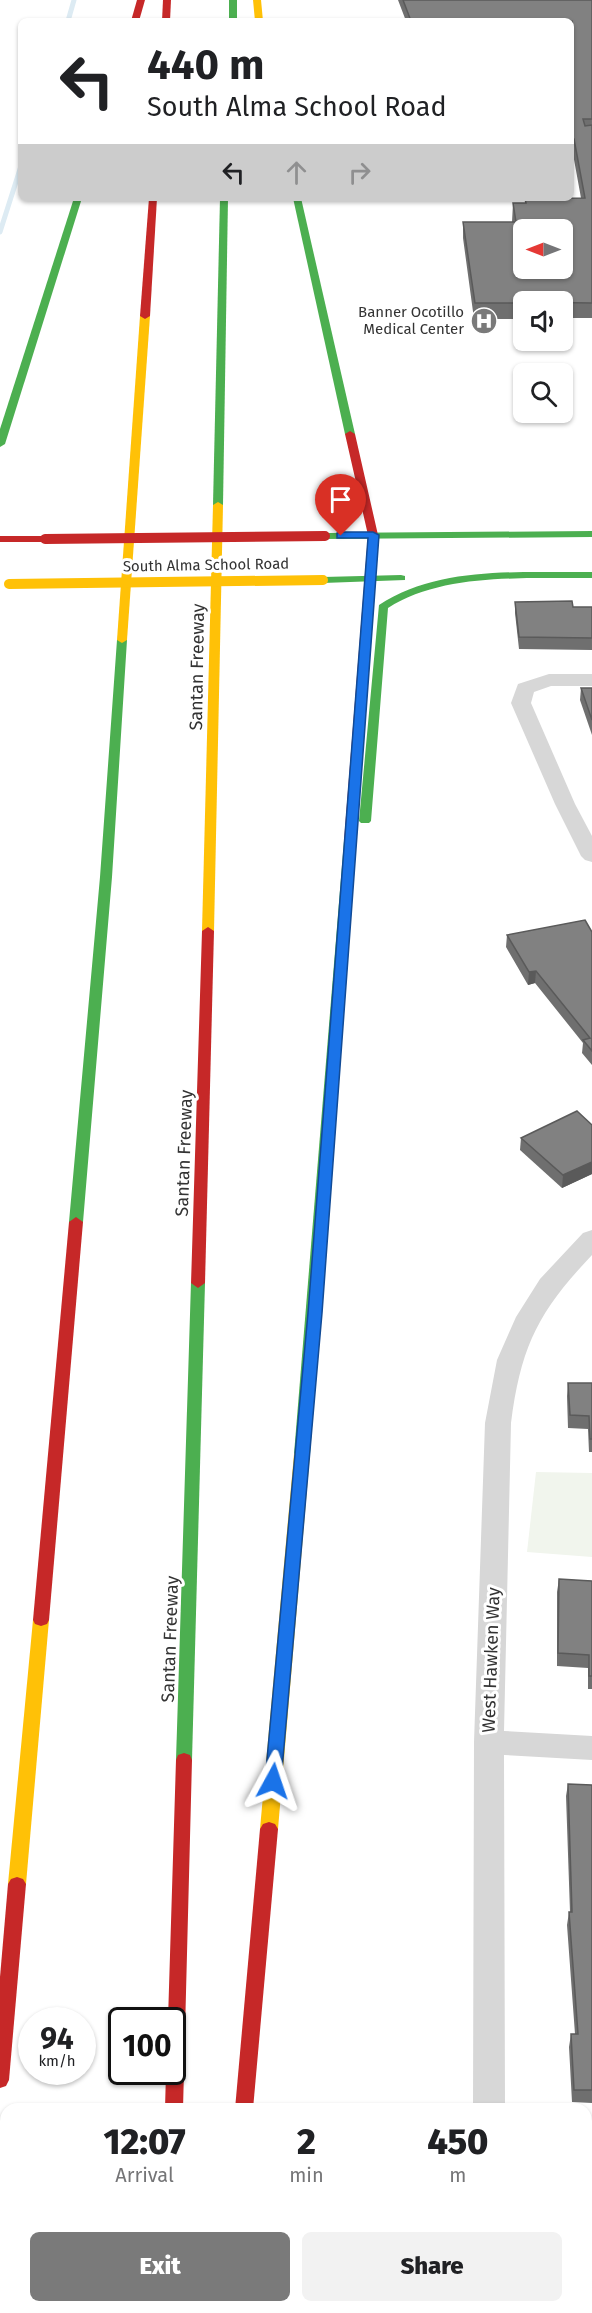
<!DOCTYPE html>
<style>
:root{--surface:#fff;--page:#f2f2f2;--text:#202124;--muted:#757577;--accent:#7a7a7a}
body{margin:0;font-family:"Fira Sans",sans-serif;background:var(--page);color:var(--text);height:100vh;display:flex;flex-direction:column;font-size:22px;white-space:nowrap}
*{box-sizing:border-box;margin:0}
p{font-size:20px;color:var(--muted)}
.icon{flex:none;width:33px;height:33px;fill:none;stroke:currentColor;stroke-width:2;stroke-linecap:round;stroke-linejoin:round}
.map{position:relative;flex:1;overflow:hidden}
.panel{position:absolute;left:0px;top:2103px;width:592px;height:210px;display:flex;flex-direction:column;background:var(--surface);border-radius:18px 18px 0 0;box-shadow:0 2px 4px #0004}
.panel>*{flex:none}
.hud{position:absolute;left:18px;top:18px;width:556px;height:183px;border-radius:9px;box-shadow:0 2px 4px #0004;background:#fff;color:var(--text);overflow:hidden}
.needle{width:39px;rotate:270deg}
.fabs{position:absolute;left:513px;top:219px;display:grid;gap:12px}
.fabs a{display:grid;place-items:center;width:60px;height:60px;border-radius:9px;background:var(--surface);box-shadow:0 2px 4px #0004;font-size:30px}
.speed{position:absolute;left:18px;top:2007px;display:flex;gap:12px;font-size:30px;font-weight:700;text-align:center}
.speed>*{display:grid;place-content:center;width:78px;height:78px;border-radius:50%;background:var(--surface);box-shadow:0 2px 4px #0004;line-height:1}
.speed small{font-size:15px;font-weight:400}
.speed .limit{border:3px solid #111;border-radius:9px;background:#fff;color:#111}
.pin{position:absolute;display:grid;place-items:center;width:51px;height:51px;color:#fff;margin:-62px -26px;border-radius:50% 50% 50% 0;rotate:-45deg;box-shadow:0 0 6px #0007}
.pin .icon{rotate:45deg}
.me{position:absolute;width:66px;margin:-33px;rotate:5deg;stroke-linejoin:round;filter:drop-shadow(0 0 4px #0008)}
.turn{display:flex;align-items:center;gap:21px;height:126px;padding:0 30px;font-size:27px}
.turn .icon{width:78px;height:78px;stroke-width:2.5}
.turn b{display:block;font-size:42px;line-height:51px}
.lanes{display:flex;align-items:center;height:57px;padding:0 30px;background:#0003;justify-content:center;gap:30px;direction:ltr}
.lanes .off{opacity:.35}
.eta{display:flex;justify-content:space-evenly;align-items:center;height:102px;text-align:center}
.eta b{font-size:36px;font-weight:800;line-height:42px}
.primary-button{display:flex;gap:12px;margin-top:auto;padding:12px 30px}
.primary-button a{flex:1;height:69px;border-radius:9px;background:var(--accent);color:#fff;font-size:24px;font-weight:800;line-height:69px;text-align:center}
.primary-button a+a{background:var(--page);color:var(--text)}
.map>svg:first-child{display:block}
.green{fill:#f1f5ed}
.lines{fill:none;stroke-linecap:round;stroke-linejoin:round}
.stream{stroke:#ddebf3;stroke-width:5}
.street{fill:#d7d7d7;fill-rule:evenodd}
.fast{fill:#4caf50;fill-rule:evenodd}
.slow{fill:#ffc107;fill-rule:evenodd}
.jam{fill:#c62828;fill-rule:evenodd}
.slow-bridge{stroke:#ffc107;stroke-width:10}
.jam-bridge{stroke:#c62828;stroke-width:10}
.wall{fill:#6f6f6f}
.shaded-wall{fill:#5a5a5a}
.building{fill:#818181;stroke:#5a5a5a;stroke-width:1.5;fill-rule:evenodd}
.route{fill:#1a73e8;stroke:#114b97;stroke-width:1.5}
.labels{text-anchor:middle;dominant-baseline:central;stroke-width:6;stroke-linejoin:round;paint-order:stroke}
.far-poi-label{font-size:15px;fill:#333;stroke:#fff;text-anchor:end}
.far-street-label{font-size:15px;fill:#333;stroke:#fff}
.street-label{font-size:18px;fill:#333;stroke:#fff}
</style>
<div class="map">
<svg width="592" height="2313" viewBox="0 0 592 2313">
<rect width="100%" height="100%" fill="#fff"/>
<polygon class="green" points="536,1472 592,1473 592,1557 527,1552"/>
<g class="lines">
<g class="stream">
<polyline points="68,21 74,0"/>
<polyline points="0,232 21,166"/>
</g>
<g class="street">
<polygon points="549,674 592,674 592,686 551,686 534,692 531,703 575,804 592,836 592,862 585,860 581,856 555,804 511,703 518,684"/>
<path d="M 592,1230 L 592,1255 C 539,1311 521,1345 511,1423 L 504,1731 L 592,1736 L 592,1760 L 504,1755 L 505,2109 L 473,2109 L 474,1742 L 485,1423 L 497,1360 L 516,1317 L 540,1279 L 583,1233 Z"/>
<rect x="586" y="2194" width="6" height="32"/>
<rect x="472" y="2307" width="34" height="6"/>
</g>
<g class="fast">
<rect x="229" y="0" width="8" height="21"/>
<polygon points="74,198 82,198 5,444 0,447 0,429"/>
<polygon points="220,198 228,198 223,505 218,508 213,505"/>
<polygon points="293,198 301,198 355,434 350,437 345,434"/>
<polygon points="592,531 592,537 325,539 320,536 325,533"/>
<path d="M 592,572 L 592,578 C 527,579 444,572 388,608 L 371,821 L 369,823 L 361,823 L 359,821 L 379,605 C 440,565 522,573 592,572 Z"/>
<polygon points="401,575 405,576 405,580 323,583 318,580 323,577"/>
<polygon points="122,637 127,640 112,877 83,1222 76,1227 69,1222 100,877 117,640"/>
<polygon points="350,837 356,841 310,1454 307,1458 297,1458 294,1454 344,841"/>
<polygon points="198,1278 205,1283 192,1760 190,1765 184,1767 178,1765 176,1760 191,1283"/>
<rect x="158" y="2307" width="20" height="6"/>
<polygon points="217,2307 237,2307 236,2313 216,2313"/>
</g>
<g class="slow">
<polygon points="253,0 261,0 263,21 255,21"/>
<polygon points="145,313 150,316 127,640 122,643 117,640 140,316"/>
<polygon points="218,502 223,505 214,931 208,935 202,931 213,505"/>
<polygon points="302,1448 307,1450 310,1454 278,1829 275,1834 269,1836 263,1834 260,1829 294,1454 297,1450"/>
<polygon points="41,1614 47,1616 49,1620 26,1884 23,1889 17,1891 11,1889 8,1884 33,1620 35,1616"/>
</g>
<g class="jam">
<polygon points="137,0 145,0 139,21 131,21"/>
<polygon points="163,0 171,0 170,21 162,21"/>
<polygon points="149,198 157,198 150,316 145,319 140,316"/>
<polygon points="350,431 355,434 378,535 356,841 350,845 344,841 368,535 345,434"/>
<polygon points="0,536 45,536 50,539 45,542 0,542"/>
<polygon points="208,927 214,931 205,1283 198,1288 191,1283 202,931"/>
<polygon points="76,1217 83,1222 49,1620 47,1624 41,1626 35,1624 33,1620 69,1222"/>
<polygon points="184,1753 190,1755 192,1760 183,2109 165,2109 166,2072 172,2072 172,2020 168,2020 176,1760 178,1755"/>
<polygon points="269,1822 275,1824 278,1829 253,2109 235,2109 260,1829 263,1824"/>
<polygon points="17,1877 23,1879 26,1884 9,2080 6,2086 0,2088 0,1977 8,1884 11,1879"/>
</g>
<polyline class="slow-bridge" points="9,584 323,580"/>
<polyline class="jam-bridge" points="45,539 325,536"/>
</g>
<g class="wall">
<polygon points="398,0 592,0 592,318 562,318 562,302 524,302 524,319 474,319 463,238 463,222 512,222 513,203 525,203 525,199 581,198 573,154 572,154 572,21 406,21"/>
<polygon points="515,602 573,607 592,607 592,650 519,649 515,613"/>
<polygon points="581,688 592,688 592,735 580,700"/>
<polygon points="592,932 592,1065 582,1053 583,1043 535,983 528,985 506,947 507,935"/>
<polygon points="592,1125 592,1174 562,1188 520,1150 521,1138"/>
<polygon points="568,1383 592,1383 592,1452 589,1452 588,1429 568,1428 567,1396"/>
<polygon points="559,1579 592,1581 592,1689 588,1689 588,1668 557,1666 557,1592"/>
<polygon points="568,1784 592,1785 592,2103 572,2102 569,2047 571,2034 575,2034 567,1925 569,1912 570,1912 566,1796"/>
</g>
<g class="shaded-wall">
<polygon points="536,971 535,983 528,985 529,972"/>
<polygon points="592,1162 592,1174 562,1188 563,1175"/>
</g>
<g class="building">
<path d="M 403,0 L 592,0 L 592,119 L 583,119 L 585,126 L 592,125 L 592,303 L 524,302 L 524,303 L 475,303 L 463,222 L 516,222 L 513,203 L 526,203 L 525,199 L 585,198 L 574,139 L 572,139 L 572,21 L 411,21 ZM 524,230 L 562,230 L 562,268 L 524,268 Z"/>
<polygon points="572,601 573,607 592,607 592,638 519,637 515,602"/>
<polygon points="581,688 592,688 592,720"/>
<polygon points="585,920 592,932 592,1051 583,1040 590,1038 536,971 529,972 507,935"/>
<polygon points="577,1111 592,1125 592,1162 563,1175 521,1138"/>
<polygon points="568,1383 592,1383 592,1439 590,1439 589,1416 570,1415"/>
<polygon points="559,1579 592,1581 592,1676 589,1676 589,1655 558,1653"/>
<polygon points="568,1784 592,1785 592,2090 574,2090 571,2034 578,2034 569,1912 572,1912"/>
<polygon points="586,2269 592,2269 592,2313 581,2313 581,2307 586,2307"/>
</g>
<polygon class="route" points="341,532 373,532 379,535 322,1313 281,1781 279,1786 273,1788 267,1786 265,1781 308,1313 368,538 337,538 337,533"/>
<defs>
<symbol id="hospital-disc" viewBox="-11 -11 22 22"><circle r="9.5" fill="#7a7a7a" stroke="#fff"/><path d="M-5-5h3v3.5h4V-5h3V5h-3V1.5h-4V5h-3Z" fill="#fff"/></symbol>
</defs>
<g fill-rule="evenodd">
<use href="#hospital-disc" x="469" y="306" width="30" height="30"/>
</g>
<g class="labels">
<g class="far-poi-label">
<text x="464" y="312">Banner Ocotillo<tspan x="464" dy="17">Medical Center</tspan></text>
</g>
<g class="far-street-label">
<text transform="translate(206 565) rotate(-1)">South Alma School Road</text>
</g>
<g class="street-label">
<text transform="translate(197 667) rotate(-89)">Santan Freeway</text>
<text transform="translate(184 1153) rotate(-88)">Santan Freeway</text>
<text transform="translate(170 1639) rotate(-88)">Santan Freeway</text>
<text transform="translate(491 1660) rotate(-88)">West Hawken Way</text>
</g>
</g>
</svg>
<div class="fabs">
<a><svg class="needle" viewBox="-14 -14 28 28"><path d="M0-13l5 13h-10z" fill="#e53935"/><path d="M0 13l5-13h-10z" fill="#757577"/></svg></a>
<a><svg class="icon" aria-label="sound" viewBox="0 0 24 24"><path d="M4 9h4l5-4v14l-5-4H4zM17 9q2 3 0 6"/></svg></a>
<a><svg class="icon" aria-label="search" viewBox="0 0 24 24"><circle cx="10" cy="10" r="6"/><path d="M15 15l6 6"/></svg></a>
</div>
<div class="speed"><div>94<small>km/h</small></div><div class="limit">100</div></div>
<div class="pin" style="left:341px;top:536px;background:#d93025"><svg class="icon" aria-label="arrive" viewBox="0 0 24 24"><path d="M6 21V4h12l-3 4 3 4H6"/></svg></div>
<svg class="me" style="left:273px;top:1781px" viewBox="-20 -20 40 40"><path d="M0-17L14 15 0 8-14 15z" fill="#1a73e8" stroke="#fff" stroke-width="4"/></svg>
<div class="hud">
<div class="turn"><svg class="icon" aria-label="left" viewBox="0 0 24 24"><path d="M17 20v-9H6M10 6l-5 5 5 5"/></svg><div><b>440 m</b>South Alma School Road</div></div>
<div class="lanes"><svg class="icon" aria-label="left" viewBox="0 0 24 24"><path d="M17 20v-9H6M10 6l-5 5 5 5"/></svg><svg class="icon off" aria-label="ahead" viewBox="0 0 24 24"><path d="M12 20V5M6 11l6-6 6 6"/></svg><svg class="icon off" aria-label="right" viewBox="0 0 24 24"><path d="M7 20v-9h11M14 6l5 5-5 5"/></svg></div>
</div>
<section class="panel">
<div class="eta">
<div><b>12:07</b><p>Arrival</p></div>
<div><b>2</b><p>min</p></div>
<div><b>450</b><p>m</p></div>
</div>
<div class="primary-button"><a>Exit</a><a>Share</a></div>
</section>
</div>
